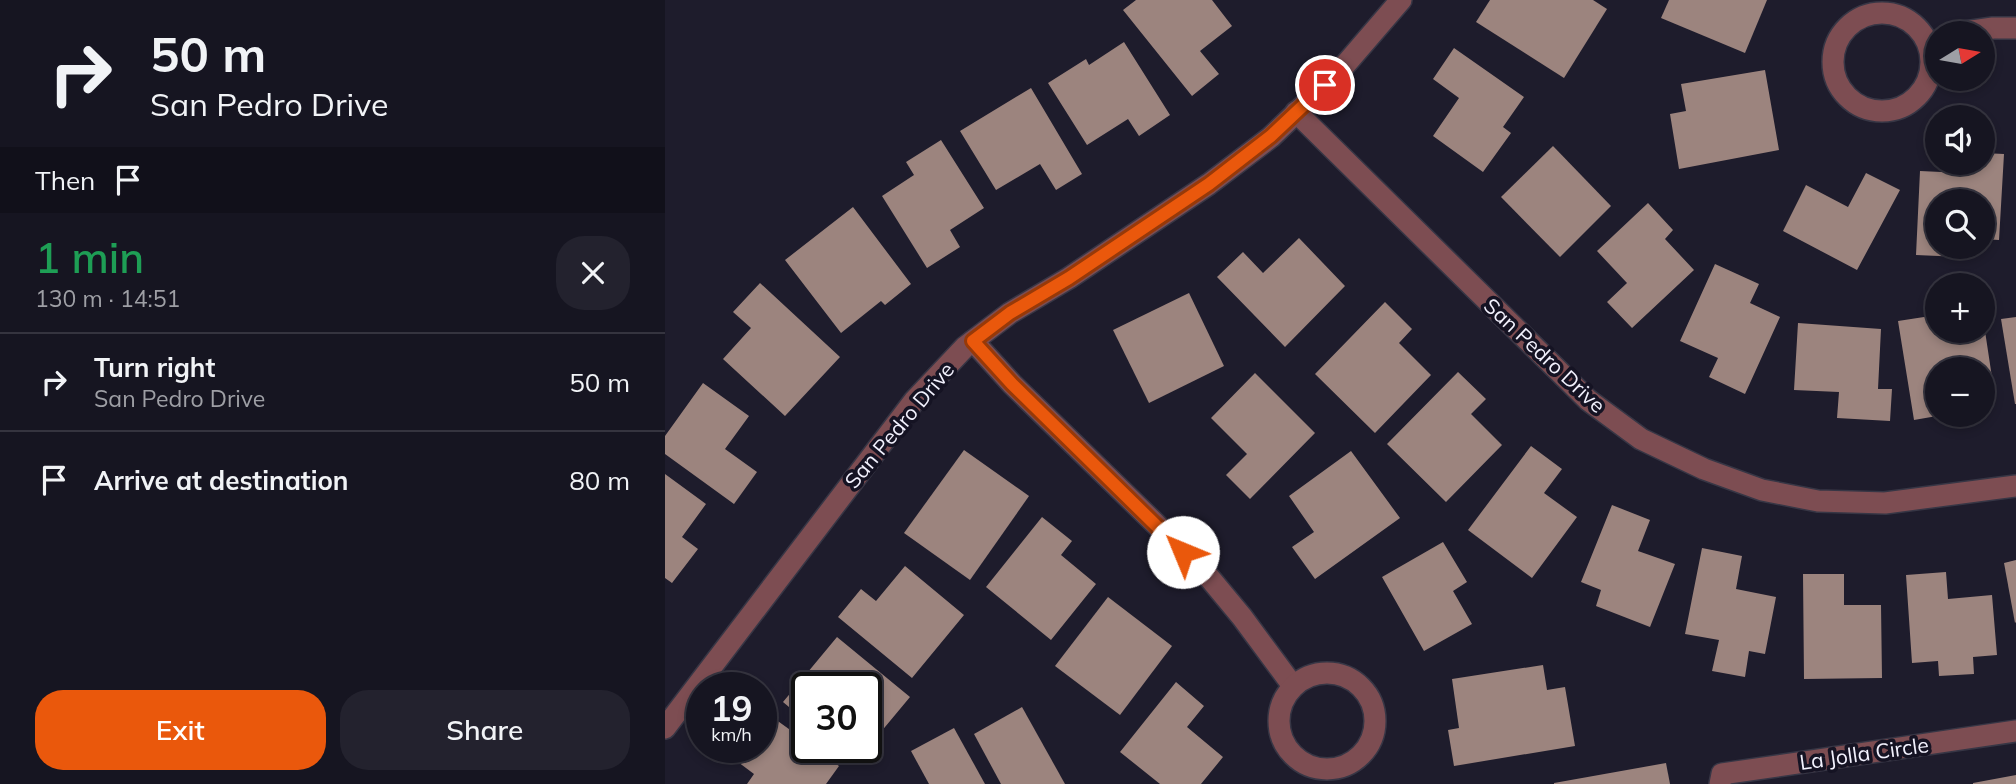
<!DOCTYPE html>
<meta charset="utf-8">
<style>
:root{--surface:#161521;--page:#23222e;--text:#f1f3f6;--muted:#9e9fa5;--line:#35343f;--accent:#ea580c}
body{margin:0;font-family:Mulish,sans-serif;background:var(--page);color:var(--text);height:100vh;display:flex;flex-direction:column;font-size:26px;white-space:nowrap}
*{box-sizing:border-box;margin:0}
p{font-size:23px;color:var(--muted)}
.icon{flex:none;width:38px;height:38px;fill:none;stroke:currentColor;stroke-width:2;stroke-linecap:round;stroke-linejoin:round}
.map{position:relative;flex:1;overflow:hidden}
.details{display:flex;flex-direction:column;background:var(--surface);width:665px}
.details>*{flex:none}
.banner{background:#161521;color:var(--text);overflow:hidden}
.needle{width:46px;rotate:79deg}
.fabs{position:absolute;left:1260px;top:21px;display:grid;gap:14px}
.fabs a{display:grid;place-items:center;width:70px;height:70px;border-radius:50%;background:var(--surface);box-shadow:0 4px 10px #0003,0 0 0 2px var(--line);font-size:35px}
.speed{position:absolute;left:21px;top:672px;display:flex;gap:14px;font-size:35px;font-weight:700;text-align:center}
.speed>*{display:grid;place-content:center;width:91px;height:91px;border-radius:50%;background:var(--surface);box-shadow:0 4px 10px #0003,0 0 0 2px var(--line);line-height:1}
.speed small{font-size:18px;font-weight:400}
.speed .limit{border:4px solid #111;border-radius:10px;background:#fff;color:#111}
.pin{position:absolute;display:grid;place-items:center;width:60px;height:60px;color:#fff;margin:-30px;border:4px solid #fff;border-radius:50%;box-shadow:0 2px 7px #0007}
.me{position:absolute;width:77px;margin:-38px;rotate:315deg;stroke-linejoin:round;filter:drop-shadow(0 0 5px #0008)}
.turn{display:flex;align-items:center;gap:24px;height:147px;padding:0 35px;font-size:32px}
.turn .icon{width:91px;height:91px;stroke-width:2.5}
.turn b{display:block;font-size:49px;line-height:60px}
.then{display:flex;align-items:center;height:66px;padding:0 35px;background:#0003;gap:14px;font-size:26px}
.round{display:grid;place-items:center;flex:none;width:74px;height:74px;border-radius:28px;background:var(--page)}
.headline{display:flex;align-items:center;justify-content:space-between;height:119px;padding:0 35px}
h1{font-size:42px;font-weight:600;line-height:52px;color:#1e9e55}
.button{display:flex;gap:14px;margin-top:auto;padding:14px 35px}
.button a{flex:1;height:80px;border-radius:28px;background:var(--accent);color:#fff;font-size:28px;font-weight:600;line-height:80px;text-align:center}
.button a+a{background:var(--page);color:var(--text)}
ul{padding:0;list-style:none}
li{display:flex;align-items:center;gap:21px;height:98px;padding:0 35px;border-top:2px solid var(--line)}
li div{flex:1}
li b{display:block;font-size:26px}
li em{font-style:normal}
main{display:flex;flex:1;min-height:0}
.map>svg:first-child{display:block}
.building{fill:#9c847e}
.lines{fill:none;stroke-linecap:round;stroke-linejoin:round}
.minor-casing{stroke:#373645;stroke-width:24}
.minor{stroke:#7d4d52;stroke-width:21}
.route-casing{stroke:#983908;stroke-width:18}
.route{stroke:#ea580c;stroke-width:12}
.labels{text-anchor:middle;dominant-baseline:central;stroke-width:7;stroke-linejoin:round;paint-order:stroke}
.street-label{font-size:21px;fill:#f2f1fd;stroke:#151323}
</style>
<main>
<section class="details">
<div class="banner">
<div class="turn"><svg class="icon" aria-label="right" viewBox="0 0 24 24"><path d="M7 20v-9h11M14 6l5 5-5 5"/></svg><div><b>50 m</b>San Pedro Drive</div></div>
<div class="then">Then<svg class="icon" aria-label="arrive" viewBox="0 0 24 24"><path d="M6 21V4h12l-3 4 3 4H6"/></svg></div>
</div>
<div class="headline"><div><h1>1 min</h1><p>130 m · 14:51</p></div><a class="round"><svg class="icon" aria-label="close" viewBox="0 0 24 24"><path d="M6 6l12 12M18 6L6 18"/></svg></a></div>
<ul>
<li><svg class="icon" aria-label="right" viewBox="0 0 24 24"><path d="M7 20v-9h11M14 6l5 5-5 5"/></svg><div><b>Turn right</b><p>San Pedro Drive</p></div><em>50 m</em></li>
<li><svg class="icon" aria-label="arrive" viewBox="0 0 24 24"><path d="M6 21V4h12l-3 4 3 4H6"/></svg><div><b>Arrive at destination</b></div><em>80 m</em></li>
</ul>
<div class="button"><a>Exit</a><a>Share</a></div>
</section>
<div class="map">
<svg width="1351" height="784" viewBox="0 0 1351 784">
<rect width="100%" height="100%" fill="#1e1c2c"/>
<g class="building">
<polygon points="471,0 547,0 567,26 535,51 554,74 527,96 458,10"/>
<polygon points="825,0 928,0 942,9 899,78 811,22"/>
<polygon points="1004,0 1102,0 1080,53 996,18"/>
<polygon points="459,42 505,115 474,136 463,119 422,145 383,83 421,59 424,65"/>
<polygon points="789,48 859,97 838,127 846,133 818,172 768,136 794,98 768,79"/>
<polygon points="1100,70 1114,150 1014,169 1005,114 1021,111 1016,84"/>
<polygon points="366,88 417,174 391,190 375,164 331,190 295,131"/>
<polygon points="276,140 319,208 285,230 295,247 262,268 217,196 249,175 241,162"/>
<polygon points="888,146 946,206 895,257 836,197"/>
<polygon points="1318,153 1339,154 1334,240 1318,239 1318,201 1272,201 1272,247 1296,247 1296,257 1251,255 1255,171 1298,173 1299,163 1318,163"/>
<polygon points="1201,173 1235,190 1192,270 1118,231 1141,185 1183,207"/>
<polygon points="983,203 1008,230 1000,239 1029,270 967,328 942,302 962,283 932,251"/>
<polygon points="188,207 246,284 220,305 216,301 176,333 120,260"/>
<polygon points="634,238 680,286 620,347 552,277 578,252 598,273"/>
<polygon points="1050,264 1094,284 1085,303 1115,317 1080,394 1044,377 1053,358 1015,341"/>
<polygon points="95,283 175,357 120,416 58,359 86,328 68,312"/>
<polygon points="524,293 559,366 484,403 448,330"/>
<polygon points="720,302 747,329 734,343 766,375 710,433 650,374"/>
<polygon points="1272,315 1272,331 1320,331 1328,384 1318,385 1318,369 1272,369 1272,416 1249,420 1233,321"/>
<polygon points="1351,317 1351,404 1350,404 1336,319"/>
<polygon points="1133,323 1216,329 1213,389 1227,389 1225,421 1172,418 1174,392 1129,390"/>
<polygon points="793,372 821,399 806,414 837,445 781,502 722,444"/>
<polygon points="590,373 650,433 585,499 561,475 582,454 546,418"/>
<polygon points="38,383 84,416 60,449 92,472 69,504 0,454 0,436"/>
<polygon points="866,446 897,469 879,493 912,517 867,578 803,530"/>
<polygon points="299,450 364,496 305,580 239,533"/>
<polygon points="686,451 735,518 650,579 627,547 649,532 624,496"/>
<polygon points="0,474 41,504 17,537 33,549 7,583 0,578"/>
<polygon points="947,505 985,520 973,551 1010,564 985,627 931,606 936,590 916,582"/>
<polygon points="377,517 407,541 396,555 431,584 386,640 321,587"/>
<polygon points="778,542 802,582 788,591 807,624 759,651 717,577"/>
<polygon points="1037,548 1077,556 1071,589 1111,597 1100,654 1084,651 1080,677 1047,671 1054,640 1020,634"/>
<polygon points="1351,560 1351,622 1350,623 1339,563"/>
<polygon points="240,566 299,615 247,678 173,617 196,589 211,601"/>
<polygon points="1281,572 1283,599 1327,595 1332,655 1308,657 1309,674 1274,676 1273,661 1247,663 1241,575"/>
<polygon points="1138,574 1179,574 1179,605 1216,605 1217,678 1139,679"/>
<polygon points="443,597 507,646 455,715 390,666"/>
<polygon points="172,637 245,697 190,763 172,747 201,747 201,688 142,688 142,722 118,702"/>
<polygon points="878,665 882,690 900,687 910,746 789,766 783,730 794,728 787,679"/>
<polygon points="511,682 539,706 522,727 558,757 536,784 495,784 455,752"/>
<polygon points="357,707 400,784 336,784 309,734"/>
<polygon points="103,714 142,742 142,747 148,747 174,766 161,784 82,784 89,774 69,759 78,747 96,747 96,723"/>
<polygon points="289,728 320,784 264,784 246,751"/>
<polygon points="1001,763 1005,784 889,784 889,783"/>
<polygon points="1351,775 1351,784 1308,784 1308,783"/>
</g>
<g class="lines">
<defs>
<g id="minor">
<circle cx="1217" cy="62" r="49"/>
<polyline points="1293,33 1328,28 1351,28"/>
<polyline points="631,112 923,400 976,439 1039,469 1097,490 1153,501 1220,503 1351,486"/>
<polyline points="308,341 347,384 538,570 577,617 628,686"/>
<circle cx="662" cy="721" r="48"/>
<polyline points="0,728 249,401 300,347 345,313 404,278 544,184 606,137 674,72 736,0"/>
<polyline points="1055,784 1057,774 1351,731"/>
</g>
</defs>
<use href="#minor" class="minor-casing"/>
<use href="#minor" class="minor"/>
</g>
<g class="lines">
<defs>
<polyline id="route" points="518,552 347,384 308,341 345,313 404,278 544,184 606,136 660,85"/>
</defs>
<use href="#route" class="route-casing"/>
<use href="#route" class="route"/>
</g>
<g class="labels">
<g class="street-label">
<text transform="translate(880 355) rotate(43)">San Pedro Drive</text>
<text transform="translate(234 425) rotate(-50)">San Pedro Drive</text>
<text transform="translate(1199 753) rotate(-8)">La Jolla Circle</text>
</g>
</g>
</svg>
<div class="fabs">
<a><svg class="needle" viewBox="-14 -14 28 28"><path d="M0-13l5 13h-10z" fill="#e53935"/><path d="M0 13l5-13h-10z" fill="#9e9fa5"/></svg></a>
<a><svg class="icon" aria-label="sound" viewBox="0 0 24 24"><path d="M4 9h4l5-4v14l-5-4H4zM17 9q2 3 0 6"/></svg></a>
<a><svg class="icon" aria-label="search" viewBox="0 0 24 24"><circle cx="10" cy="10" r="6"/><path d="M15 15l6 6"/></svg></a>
<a>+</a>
<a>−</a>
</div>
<div class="speed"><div>19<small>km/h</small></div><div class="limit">30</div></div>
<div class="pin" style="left:660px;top:85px;background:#d93025"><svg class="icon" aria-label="arrive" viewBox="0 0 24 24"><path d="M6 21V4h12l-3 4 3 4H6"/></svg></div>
<svg class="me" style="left:518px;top:552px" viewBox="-20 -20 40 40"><circle r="19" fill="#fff"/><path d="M0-13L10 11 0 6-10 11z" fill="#ea580c"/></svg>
</div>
</main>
